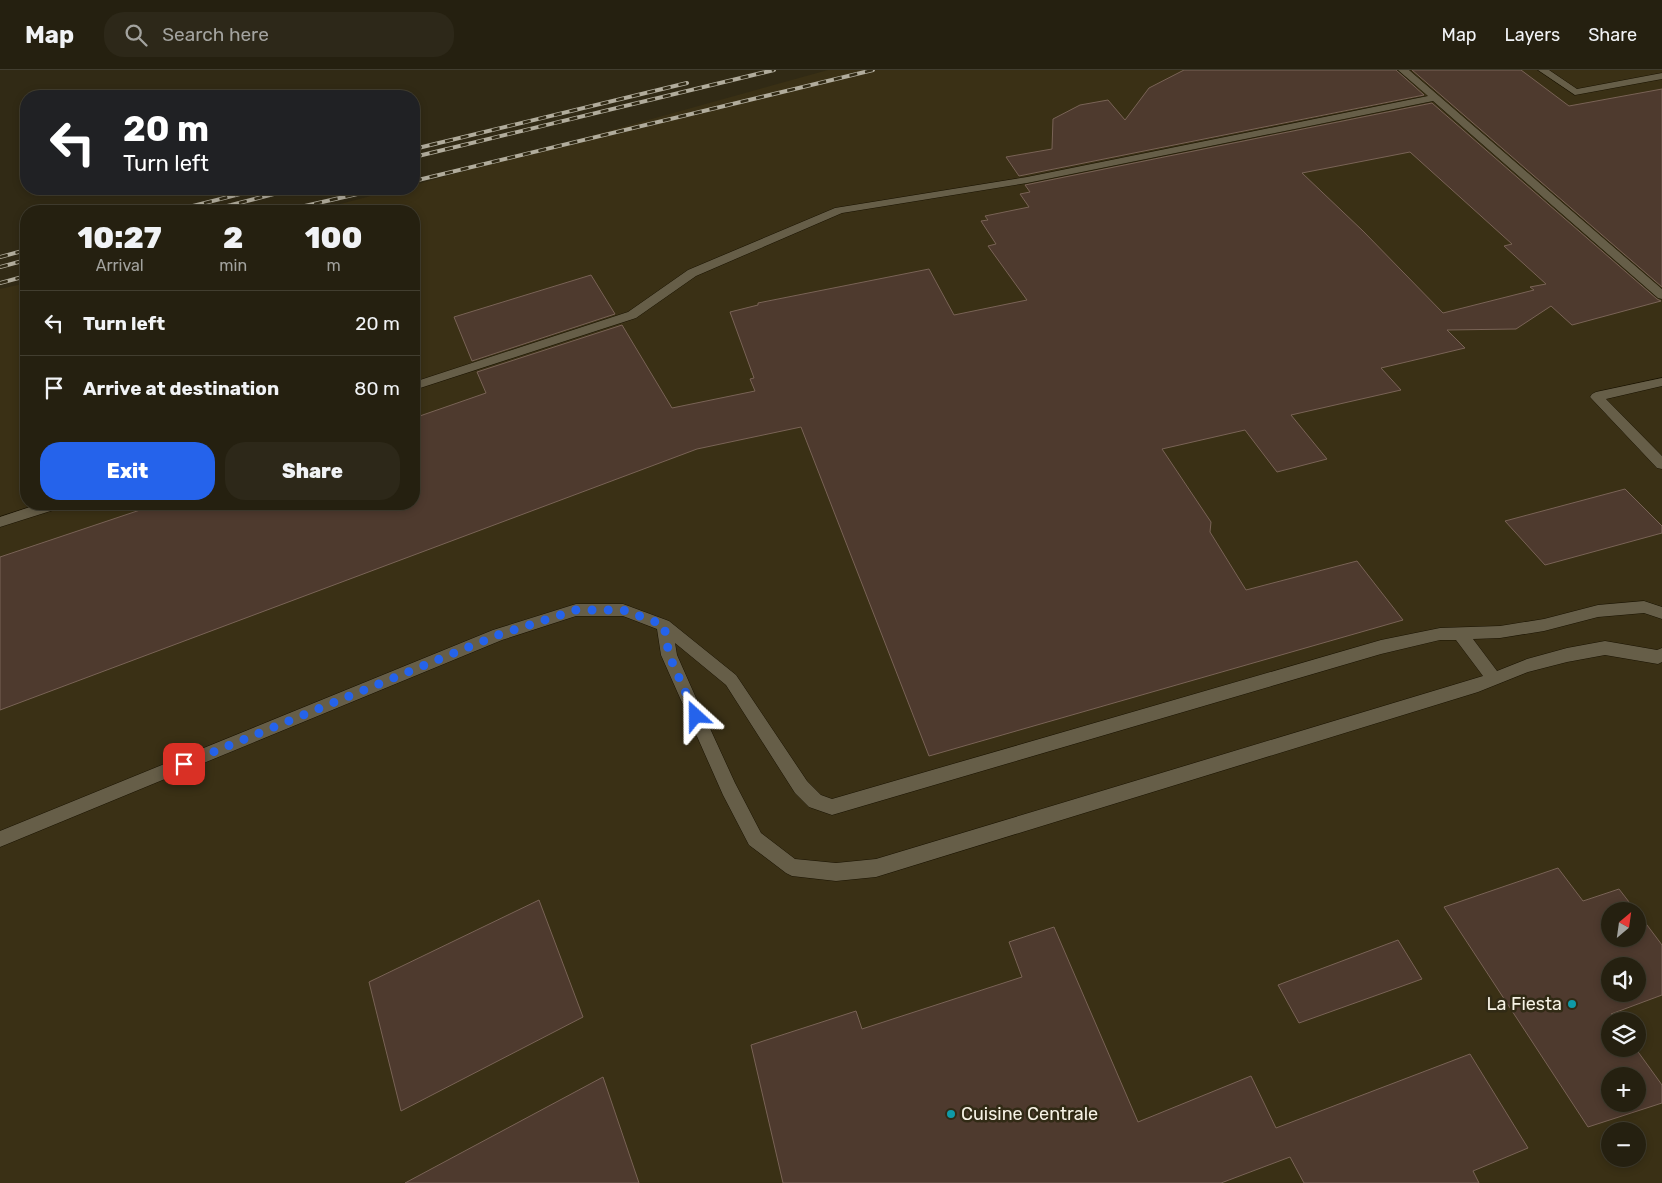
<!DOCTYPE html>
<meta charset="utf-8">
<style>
:root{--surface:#252010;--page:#2d2819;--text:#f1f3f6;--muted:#a3a39f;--line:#423e30;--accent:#2563eb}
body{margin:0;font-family:Rubik,sans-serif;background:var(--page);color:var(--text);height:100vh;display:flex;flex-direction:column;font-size:19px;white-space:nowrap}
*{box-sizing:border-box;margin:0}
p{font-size:16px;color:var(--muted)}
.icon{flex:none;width:28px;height:28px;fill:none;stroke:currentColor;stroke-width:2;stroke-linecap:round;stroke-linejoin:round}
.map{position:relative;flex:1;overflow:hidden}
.side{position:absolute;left:20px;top:135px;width:400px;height:305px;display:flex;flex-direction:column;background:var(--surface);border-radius:20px;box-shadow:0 2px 8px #0003,0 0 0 1px var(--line)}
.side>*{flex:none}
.hud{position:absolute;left:20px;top:20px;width:400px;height:105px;border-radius:20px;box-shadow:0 2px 8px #0003,0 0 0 1px var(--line);background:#202124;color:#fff;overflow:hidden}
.needle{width:32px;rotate:29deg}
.fabs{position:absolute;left:1601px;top:832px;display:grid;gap:10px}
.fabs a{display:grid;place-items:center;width:45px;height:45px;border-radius:50%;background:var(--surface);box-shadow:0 2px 8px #0003,0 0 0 1px var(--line);font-size:25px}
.pin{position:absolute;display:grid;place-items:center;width:42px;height:42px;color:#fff;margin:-21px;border-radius:10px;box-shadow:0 2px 8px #0006}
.me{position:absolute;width:55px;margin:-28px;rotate:336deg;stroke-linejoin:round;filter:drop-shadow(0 0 4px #0008)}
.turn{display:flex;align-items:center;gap:18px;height:105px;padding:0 20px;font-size:22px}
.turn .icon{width:65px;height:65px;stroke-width:2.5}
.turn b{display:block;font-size:35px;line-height:42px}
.eta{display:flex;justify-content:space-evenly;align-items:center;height:85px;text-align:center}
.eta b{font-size:30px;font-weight:800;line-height:35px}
.cta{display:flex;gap:10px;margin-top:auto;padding:10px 20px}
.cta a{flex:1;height:58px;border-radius:20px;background:var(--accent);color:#fff;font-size:20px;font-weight:800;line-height:58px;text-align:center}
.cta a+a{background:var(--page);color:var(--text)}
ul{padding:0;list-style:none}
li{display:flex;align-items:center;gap:15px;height:65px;padding:0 20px;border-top:1px solid var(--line)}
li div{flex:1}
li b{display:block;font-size:19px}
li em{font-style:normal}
header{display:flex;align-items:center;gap:30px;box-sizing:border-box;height:70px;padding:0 25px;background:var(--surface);border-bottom:1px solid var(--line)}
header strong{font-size:24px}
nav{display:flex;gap:28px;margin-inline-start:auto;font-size:18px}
.search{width:350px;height:45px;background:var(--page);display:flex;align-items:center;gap:12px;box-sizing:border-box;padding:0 18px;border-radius:20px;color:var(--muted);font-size:19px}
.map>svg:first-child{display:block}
.built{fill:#3a3015;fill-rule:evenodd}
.building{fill:#4e3a2e;stroke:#796356;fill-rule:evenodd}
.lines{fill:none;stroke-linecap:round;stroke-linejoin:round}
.service-casing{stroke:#191201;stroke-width:1}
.service{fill:#665e48;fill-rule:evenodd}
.rail-casing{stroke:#b1ac9c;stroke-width:4}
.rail{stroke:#312a15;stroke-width:2.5;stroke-dasharray:8;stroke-linecap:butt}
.route{stroke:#2563eb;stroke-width:9;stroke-dasharray:0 16.2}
.culture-dot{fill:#0f9aa8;stroke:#312a15;stroke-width:2}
.labels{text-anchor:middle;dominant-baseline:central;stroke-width:5;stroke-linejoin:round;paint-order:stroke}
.near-poi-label{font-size:18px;fill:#f6f2e5;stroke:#312a15;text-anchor:end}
</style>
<header>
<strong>Map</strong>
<div class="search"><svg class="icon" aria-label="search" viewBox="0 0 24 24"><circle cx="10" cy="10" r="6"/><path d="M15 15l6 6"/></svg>Search here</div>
<nav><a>Map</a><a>Layers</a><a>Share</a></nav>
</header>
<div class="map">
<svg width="1662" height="1113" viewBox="0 0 1662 1113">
<rect width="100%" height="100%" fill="#312a15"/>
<path class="built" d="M 828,0 L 1662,0 L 1662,1113 L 0,1113 L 0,219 L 26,213 L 26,434 L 414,434 L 414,141 L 313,141 L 398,119 L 414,119 L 414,115 ZM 1610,841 L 1638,841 L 1638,869 L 1610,869 ZM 1610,896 L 1638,896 L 1638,924 L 1610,924 ZM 1610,951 L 1638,951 L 1638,979 L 1610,979 ZM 1610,1006 L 1638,1006 L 1638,1034 L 1610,1034 ZM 1610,1061 L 1638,1061 L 1638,1089 L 1610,1089 Z"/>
<g class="building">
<polygon points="1184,0 1396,0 1424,25 1019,106 1006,87 1052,79 1053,49 1080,35 1108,30 1125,50 1149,18"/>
<polygon points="1412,0 1521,0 1569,36 1662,19 1662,217"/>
<path d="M 1432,33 L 1657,229 L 1661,231 L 1572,255 L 1551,236 L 1516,259 L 1447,260 L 1465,278 L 1381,298 L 1401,320 L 1291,345 L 1327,389 L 1277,402 L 1245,360 L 1162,379 L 1211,452 L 1210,462 L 1246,520 L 1357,491 L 1403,550 L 929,686 L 801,357 L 697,379 L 0,640 L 0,487 L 158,434 L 414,434 L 414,348 L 486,323 L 477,302 L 622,255 L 672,338 L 755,321 L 750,309 L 754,308 L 730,242 L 758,235 L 758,233 L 929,199 L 954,245 L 1027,230 L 988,176 L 996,174 L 981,151 L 988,150 L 985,146 L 1029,137 L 1020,124 L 1030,122 L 1025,115 ZM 1410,82 L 1512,174 L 1504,176 L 1546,214 L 1530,217 L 1534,220 L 1443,243 L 1363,161 L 1302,103 Z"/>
<polygon points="591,205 615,244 472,291 454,247"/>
<polygon points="1625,419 1662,456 1662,463 1545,495 1505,451"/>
<path d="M 1558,798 L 1583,831 L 1619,819 L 1636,841 L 1610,841 L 1610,869 L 1638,869 L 1638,843 L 1662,875 L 1662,925 L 1611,944 L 1617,951 L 1610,951 L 1610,979 L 1636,979 L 1662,1015 L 1662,1033 L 1588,1057 L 1444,837 ZM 1610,896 L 1638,896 L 1638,924 L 1610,924 ZM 1610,1006 L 1638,1006 L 1638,1034 L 1610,1034 Z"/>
<polygon points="539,830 583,947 401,1041 369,912"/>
<polygon points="1054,857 1138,1052 1251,1006 1276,1058 1470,984 1528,1078 1473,1101 1479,1113 1304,1113 1290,1087 1221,1113 783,1113 751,975 856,941 862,959 1022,907 1009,872"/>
<polygon points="1398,870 1422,909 1299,953 1278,915"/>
<polygon points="603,1007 639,1113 405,1113"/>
</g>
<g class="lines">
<defs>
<g id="service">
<polygon points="1398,0 1409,0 1662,219 1662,229 1658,228 1433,31 1027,113 842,143 696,206 636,248 414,320 414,312 628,242 688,200 835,138 1027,107 1428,26"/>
<polygon points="1538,0 1549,0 1577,19 1662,3 1662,9 1575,25"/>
<polygon points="1662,308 1662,316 1606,329 1662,386 1662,399 1657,398 1590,327 1592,324 1596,322"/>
<polygon points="39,434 62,434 60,438 0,457 0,447"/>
<path d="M 1644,531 L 1662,537 L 1662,549 L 1644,543 L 1598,547 L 1544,561 L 1500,568 L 1473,569 L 1497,601 L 1527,589 L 1567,578 L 1605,571 L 1657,580 L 1662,578 L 1662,592 L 1658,594 L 1605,585 L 1567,592 L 1528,602 L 1478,622 L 876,807 L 836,811 L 792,806 L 786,803 L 749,775 L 723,725 L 661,585 L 657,559 L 623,546 L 576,546 L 502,570 L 0,777 L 0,761 L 493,560 L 576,534 L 623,534 L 669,551 L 736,605 L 807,711 L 821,725 L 832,729 L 1381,570 L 1440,558 L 1500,556 L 1544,549 L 1598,535 ZM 1440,570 L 1456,570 L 1483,606 L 876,789 L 836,793 L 795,789 L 761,763 L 735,713 L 696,628 L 677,585 L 675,573 L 726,615 L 795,723 L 809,737 L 832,745 L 1381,584 Z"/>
</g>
</defs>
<use href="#service" class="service-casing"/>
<use href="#service" class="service"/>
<defs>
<g id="rail">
<polyline points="414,79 687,13"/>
<polyline points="414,87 774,0"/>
<polyline points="414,111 873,0"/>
<polyline points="173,141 260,119"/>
<polyline points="208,141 293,119"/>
<polyline points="283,141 379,119"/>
<polyline points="0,187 26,180"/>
<polyline points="0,197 26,190"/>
<polyline points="0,213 26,206"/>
</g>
</defs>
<use href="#rail" class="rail-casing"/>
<use href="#rail" class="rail"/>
</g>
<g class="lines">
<polyline class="route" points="184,694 498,565 576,540 623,540 664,555 669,585 696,646"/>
</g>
<g class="culture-dot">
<circle cx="1572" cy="934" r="5"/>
<circle cx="951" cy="1044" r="5"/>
</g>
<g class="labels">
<g class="near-poi-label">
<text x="1562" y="934">La Fiesta</text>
<text x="961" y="1044" text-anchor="start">Cuisine Centrale</text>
</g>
</g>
</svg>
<div class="fabs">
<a><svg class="needle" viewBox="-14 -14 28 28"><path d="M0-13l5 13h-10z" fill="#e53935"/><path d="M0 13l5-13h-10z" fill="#a3a39f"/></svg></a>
<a><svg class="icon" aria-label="sound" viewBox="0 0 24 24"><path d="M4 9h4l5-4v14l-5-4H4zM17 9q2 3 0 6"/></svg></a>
<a><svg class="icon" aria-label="layers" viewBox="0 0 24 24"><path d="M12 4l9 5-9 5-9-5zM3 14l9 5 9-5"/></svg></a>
<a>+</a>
<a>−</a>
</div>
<div class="pin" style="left:184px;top:694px;background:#d93025"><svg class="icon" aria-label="arrive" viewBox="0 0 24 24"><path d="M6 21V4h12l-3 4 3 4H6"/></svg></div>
<svg class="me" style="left:696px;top:646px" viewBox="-20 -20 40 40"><path d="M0-17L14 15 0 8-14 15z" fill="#2563eb" stroke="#fff" stroke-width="4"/></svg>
<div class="hud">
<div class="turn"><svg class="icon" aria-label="left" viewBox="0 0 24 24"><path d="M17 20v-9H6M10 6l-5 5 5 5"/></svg><div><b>20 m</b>Turn left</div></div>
</div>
<section class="side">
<div class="eta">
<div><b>10:27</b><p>Arrival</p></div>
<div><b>2</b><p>min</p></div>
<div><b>100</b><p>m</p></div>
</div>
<ul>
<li><svg class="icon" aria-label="left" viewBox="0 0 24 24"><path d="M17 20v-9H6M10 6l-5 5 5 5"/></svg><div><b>Turn left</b></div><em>20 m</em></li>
<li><svg class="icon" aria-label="arrive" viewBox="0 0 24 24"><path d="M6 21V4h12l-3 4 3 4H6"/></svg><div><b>Arrive at destination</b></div><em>80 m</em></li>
</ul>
<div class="cta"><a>Exit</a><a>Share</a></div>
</section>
</div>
